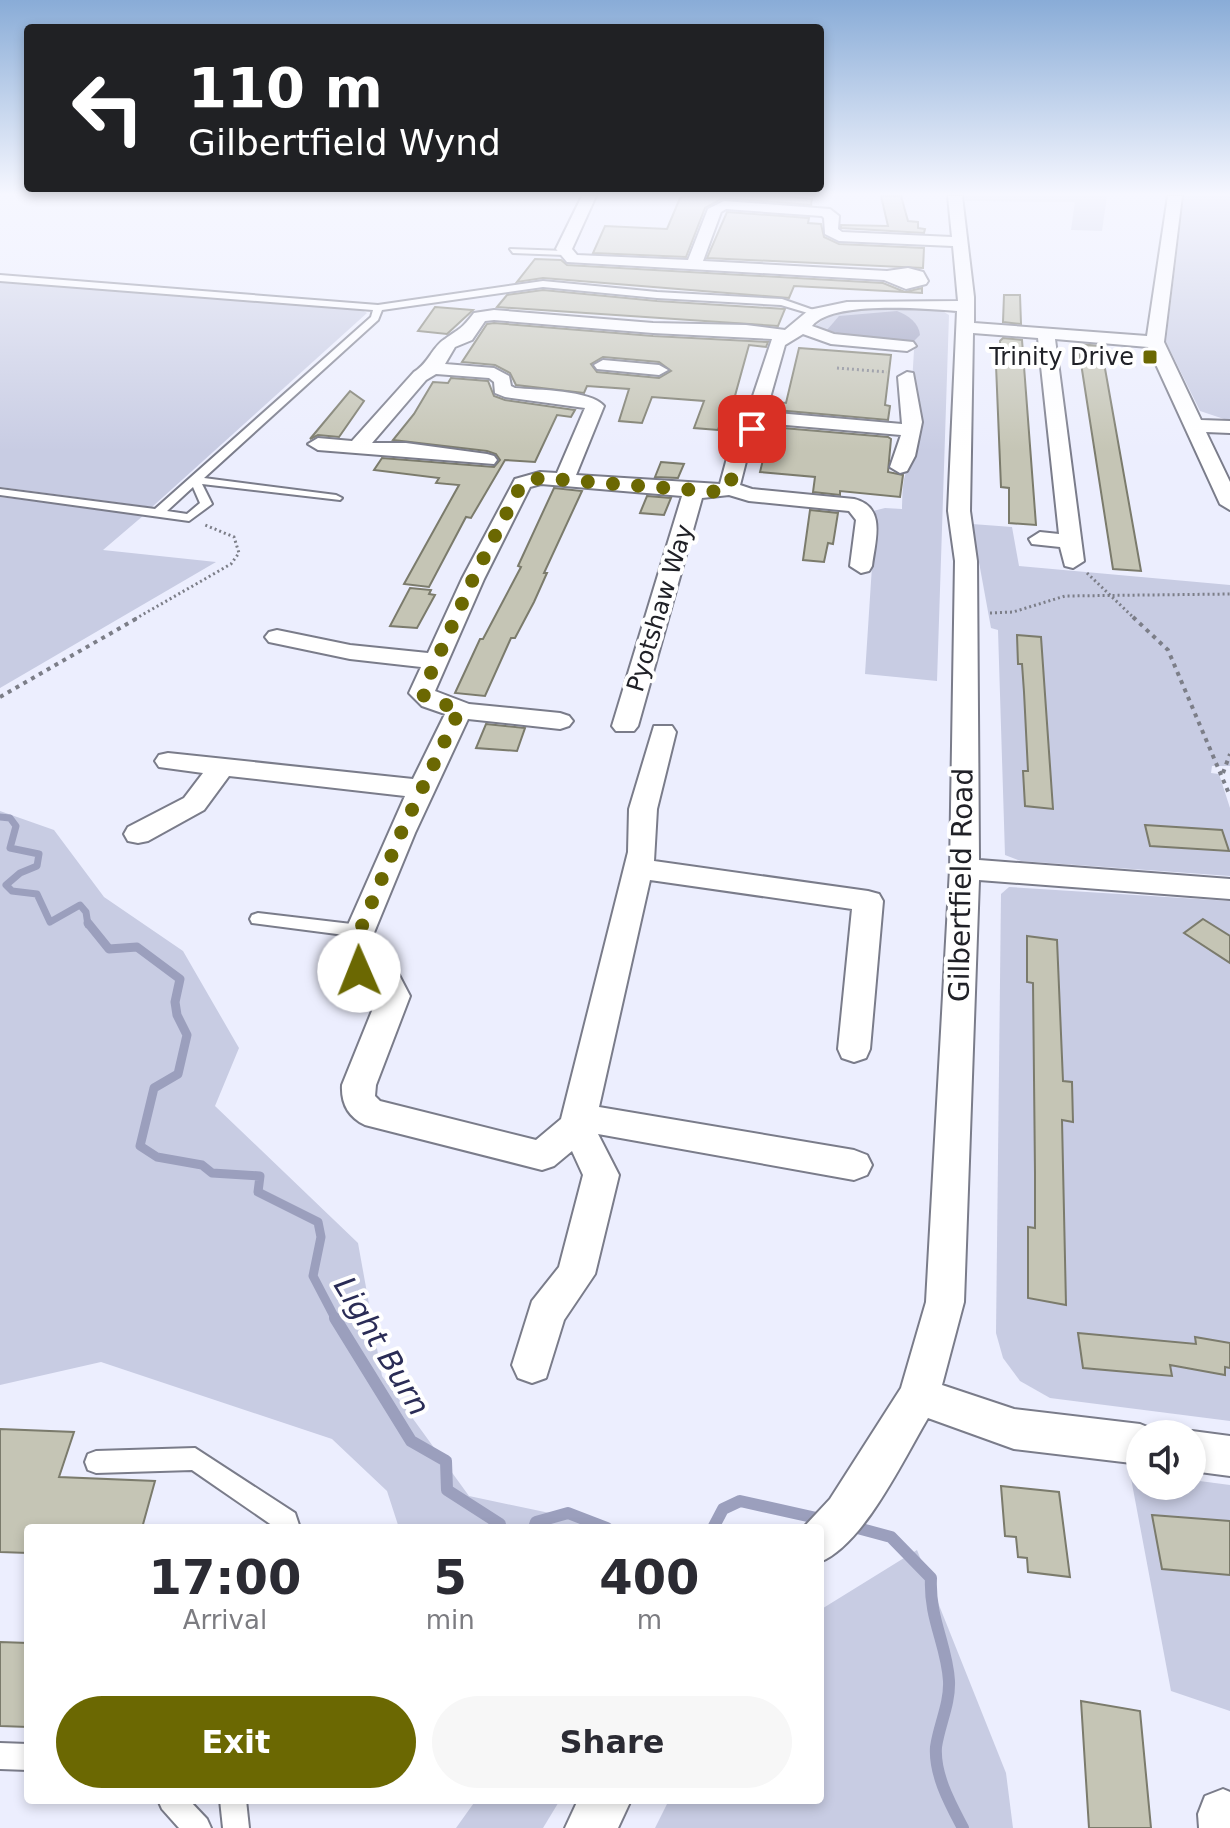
<!DOCTYPE html>
<style>
:root{--surface:#fff;--page:#f7f7f7;--text:#2b2b33;--muted:#7c7c81;--accent:#6b6802}
body{margin:0;font-family:"DejaVu Sans",sans-serif;background:var(--page);color:var(--text);height:100vh;display:flex;flex-direction:column;font-size:30px;white-space:nowrap}
*{box-sizing:border-box;margin:0}
p{font-size:26px;color:var(--muted)}
.icon{flex:none;width:44px;height:44px;fill:none;stroke:currentColor;stroke-width:2;stroke-linecap:round;stroke-linejoin:round}
.map{position:relative;flex:1;overflow:hidden}
.details{position:absolute;left:24px;top:1524px;width:800px;height:280px;display:flex;flex-direction:column;background:var(--surface);border-radius:8px;box-shadow:0 4px 12px #0003}
.details>*{flex:none}
.guide{position:absolute;left:24px;top:24px;width:800px;height:168px;border-radius:8px;box-shadow:0 4px 12px #0003;background:#202124;color:#fff;overflow:hidden}
.tools{position:absolute;left:1126px;top:1420px;display:grid;gap:16px}
.tools a{display:grid;place-items:center;width:80px;height:80px;border-radius:50%;background:var(--surface);box-shadow:0 4px 12px #0003;font-size:40px}
.pin{position:absolute;display:grid;place-items:center;width:68px;height:68px;color:#fff;margin:-34px;border-radius:16px;box-shadow:0 4px 12px #0006}
.me{position:absolute;width:88px;margin:-44px;rotate:359deg;stroke-linejoin:round;filter:drop-shadow(0 0 6px #0008)}
.turn{display:flex;align-items:center;gap:28px;height:168px;padding:0 32px;font-size:36px}
.turn .icon{width:104px;height:104px;stroke-width:2.5}
.turn b{display:block;font-size:56px;line-height:68px}
.eta{display:flex;justify-content:space-evenly;align-items:center;height:136px;text-align:center}
.eta b{font-size:48px;font-weight:600;line-height:56px}
.action{display:flex;gap:16px;margin-top:auto;padding:16px 32px}
.action a{flex:1;height:92px;border-radius:48px;background:var(--accent);color:#fff;font-size:32px;font-weight:600;line-height:92px;text-align:center}
.action a+a{background:var(--page);color:var(--text)}
.map>svg:first-child{display:block}
.green{fill:#c8cce3}
.water{fill:#9b9fbd}
.lines{fill:none;stroke-linecap:round;stroke-linejoin:round}
.stream-far2{stroke:#9b9fbd;stroke-width:7}
.stream-far1{stroke:#9b9fbd;stroke-width:9}
.stream{stroke:#9b9fbd;stroke-width:12}
.building{fill:#c5c5b5;stroke:#7b7b6c;stroke-width:2;fill-rule:evenodd}
.service-casing{stroke:#7a7c8a;stroke-width:4}
.minor-casing{stroke:#7a7c8a;stroke-width:4}
.path-far1{stroke:#7c7e88;stroke-width:3;stroke-dasharray:2 3;stroke-linecap:butt}
.path{stroke:#7c7e88;stroke-width:4;stroke-dasharray:4 5;stroke-linecap:butt}
.service{fill:#fff;fill-rule:evenodd}
.minor{fill:#fff;fill-rule:evenodd}
.route{stroke:#6b6802;stroke-width:14;stroke-dasharray:0 25.2}
.poi-dot{fill:#6b6802;stroke:#fff;stroke-width:3}
.labels{text-anchor:middle;dominant-baseline:central;stroke-width:8;stroke-linejoin:round;paint-order:stroke}
.far-poi-label{font-size:24px;fill:#202127;stroke:#fff;text-anchor:end}
.far-street-label{font-size:24px;fill:#202127;stroke:#fff}
.street-label{font-size:28px;fill:#202127;stroke:#fff}
.water-label{font-size:30px;font-style:italic;fill:#2a2c56;stroke:#fff}
</style>
<div class="map">
<svg width="1230" height="1828" viewBox="0 0 1230 1828">
<rect width="100%" height="100%" fill="#eceefe"/>
<g class="green">
<polygon points="964,196 1107,196 1102,231 1071,230 1075,202 964,201"/>
<polygon points="1184,196 1230,196 1230,421 1200,411 1166,342"/>
<polygon points="0,281 362,310 367,313 152,507 0,487"/>
<path d="M 901,309 L 939,309 L 949,315 L 937,681 L 865,674 L 875,520 L 873,511 L 885,508 L 902,509 C 903,492 901,470 915,460 L 919,414 L 911,400 L 914,350 L 918,344 L 831,337 L 813,329 C 832,306 873,311 901,309 Z"/>
<polygon points="0,497 144,515 103,550 216,562 0,688"/>
<polygon points="972,524 1012,527 1019,566 1230,585 1230,766 1212,766 1211,773 1219,774 1230,808 1230,876 1021,861 1005,855 998,630 991,628"/>
<polygon points="0,811 54,830 104,897 183,951 239,1048 215,1106 358,1243 382,1376 469,1496 621,1528 399,1528 387,1491 332,1439 101,1362 0,1385"/>
<polygon points="1009,887 1230,901 1230,1421 1050,1398 1020,1381 1003,1358 996,1333 1001,894"/>
<polygon points="1130,1473 1140,1474 1140,1486 1192,1486 1192,1480 1230,1485 1230,1711 1171,1691"/>
<polygon points="917,1550 1006,1773 1013,1828 655,1828 669,1800 820,1800 820,1610"/>
<polygon points="476,1800 560,1800 543,1828 456,1828"/>
</g>
<path class="water" d="M 897,311 C 908,315 919,323 920,335 L 914,341 L 844,335 L 827,330 L 839,316 Z"/>
<g class="lines">
<polyline class="stream-far2" points="0,817 10,818 16,826 10,848 39,854 37,866 20,873 6,885 12,891 37,894 50,922 80,905 86,912 88,925"/>
<polyline class="stream-far1" points="88,923 109,949 137,947 180,979 175,1002 177,1015 187,1035 178,1074 154,1088 140,1146 157,1157 202,1165 212,1173 260,1176 258,1192 318,1222 321,1237 313,1276 336,1320"/>
<g class="stream">
<polyline points="335,1318 411,1441 446,1461 447,1490 500,1524 500,1528"/>
<path d="M 850,1526 L 891,1537 L 931,1578 C 929,1619 947,1645 949,1681 C 950,1704 939,1725 936,1747 C 934,1775 951,1805 963,1828"/>
<polyline points="534,1528 536,1522 568,1513 607,1528"/>
<polyline points="713,1528 723,1509 740,1501 821,1519"/>
</g>
</g>
<g class="building">
<polygon points="684,196 786,196 812,199 811,205 723,198 705,208 686,257 593,253 605,226 667,229 680,198"/>
<polygon points="881,196 901,196 908,221 918,222 918,228 925,229 924,233 841,228 841,225 888,226"/>
<polygon points="727,212 809,218 808,223 821,224 824,237 839,244 924,248 923,268 707,258"/>
<polygon points="535,259 561,260 567,265 883,283 905,292 922,288 922,293 794,286 789,298 543,278 517,282"/>
<polygon points="543,290 657,301 785,309 778,326 497,307 507,295"/>
<polygon points="1004,295 1020,295 1021,324 1003,322"/>
<polygon points="435,307 473,310 447,334 418,331"/>
<path d="M 494,323 L 653,336 L 768,342 L 766,347 L 749,345 L 733,403 L 727,403 L 718,430 L 694,428 L 704,401 L 652,397 L 642,423 L 619,421 L 629,389 L 587,386 L 584,393 L 516,385 L 510,373 L 495,365 L 462,362 L 487,324 ZM 603,357 L 659,362 L 671,371 L 659,378 L 597,372 L 591,364 Z"/>
<polygon points="1003,338 1022,340 1036,525 1009,523 1009,488 1001,487 996,365 1001,366 1000,341"/>
<polygon points="1078,344 1101,346 1141,571 1113,569"/>
<polygon points="799,348 891,355 885,405 890,406 888,420 776,410 778,402 786,403"/>
<polygon points="451,378 488,381 494,396 505,400 575,410 571,417 557,415 535,462 505,460 471,518 466,517 429,587 404,584 459,485 436,483 439,478 374,470 382,458 494,467 500,460 496,454 487,451 393,440 414,414 433,382 448,383"/>
<polygon points="350,391 364,401 339,437 318,435 310,439"/>
<polygon points="771,427 888,437 891,439 888,472 903,475 900,497 840,491 840,495 813,492 815,477 760,472"/>
<polygon points="661,462 684,464 678,478 655,477"/>
<polygon points="554,488 582,491 544,573 547,573 534,602 515,638 511,638 485,696 455,693 480,639 483,639 521,567 518,566"/>
<polygon points="647,496 671,498 664,515 640,513"/>
<polygon points="810,510 838,513 833,544 828,543 824,562 803,560"/>
<polygon points="410,588 431,590 429,594 435,595 417,628 390,626"/>
<polygon points="1017,635 1041,637 1053,809 1025,806 1023,771 1028,771 1024,692 1022,664 1018,664"/>
<polygon points="486,724 525,728 517,751 476,748"/>
<polygon points="1145,825 1222,830 1229,851 1150,846"/>
<polygon points="1203,919 1230,936 1230,963 1184,933"/>
<polygon points="1027,936 1057,940 1063,1081 1072,1082 1073,1122 1062,1120 1066,1305 1028,1298 1028,1227 1035,1228 1035,1173 1033,983 1027,982"/>
<polygon points="1078,1333 1196,1344 1195,1337 1230,1343 1230,1368 1225,1367 1225,1375 1170,1365 1172,1376 1083,1368"/>
<polygon points="0,1429 74,1432 59,1477 155,1481 142,1528 28,1528 28,1553 0,1552"/>
<polygon points="1001,1486 1059,1492 1070,1577 1028,1572 1027,1558 1018,1557 1016,1537 1005,1536"/>
<polygon points="1152,1515 1230,1521 1230,1575 1162,1569"/>
<polygon points="0,1642 28,1643 28,1727 0,1726"/>
<polygon points="1081,1701 1140,1711 1151,1828 1089,1828"/>
</g>
<g class="lines">
<defs>
<g id="service">
<polygon points="510,249 565,251 569,253 565,255 513,253"/>
<path d="M 0,275 L 378,305 L 543,281 L 657,292 L 782,299 L 822,313 L 818,316 L 781,305 L 657,298 L 543,287 L 382,310 L 378,320 L 204,478 L 336,495 L 342,498 L 340,500 L 202,484 L 212,504 L 189,521 L 0,495 L 0,489 L 155,509 L 371,317 L 373,310 L 0,281 ZM 193,487 L 200,503 L 187,514 L 167,511 Z"/>
<polygon points="258,913 360,925 368,931 360,937 252,923 250,919 252,915"/>
<polygon points="195,1448 295,1513 300,1528 276,1528 192,1470 96,1473 88,1470 85,1462 88,1454 96,1451"/>
<polygon points="0,1743 28,1744 28,1770 0,1769"/>
<polygon points="158,1800 189,1800 207,1819 211,1828 179,1828 162,1809"/>
<polygon points="220,1800 246,1800 249,1828 223,1828"/>
</g>
<g id="minor">
<path d="M 582,196 L 596,196 L 572,249 L 577,255 L 688,260 L 708,209 L 724,201 L 830,209 L 839,216 L 838,229 L 842,232 L 952,237 L 948,196 L 962,196 L 974,297 L 974,323 L 1147,336 L 1168,196 L 1182,196 L 1164,342 L 1201,420 L 1230,421 L 1230,433 L 1206,432 L 1230,482 L 1230,510 L 1220,504 L 1148,347 L 1055,339 L 1084,561 L 1073,568 L 1065,566 L 1060,547 L 1032,544 L 1029,539 L 1040,532 L 1059,534 L 1038,338 L 973,333 L 970,511 L 977,561 L 979,860 L 1230,879 L 1230,899 L 979,880 L 964,1302 L 942,1385 L 1014,1409 L 1140,1424 L 1155,1430 L 1157,1434 L 1140,1434 L 1140,1464 L 1014,1449 L 928,1418 C 903,1460 864,1544 820,1562 L 820,1528 L 803,1528 L 830,1499 L 901,1388 L 926,1302 L 950,869 L 955,561 L 948,511 L 957,311 C 925,309 833,300 812,326 L 834,334 L 913,342 L 916,346 L 907,351 L 831,344 L 803,334 L 785,345 L 766,412 L 902,424 L 898,377 L 907,372 L 913,373 L 922,422 L 915,456 L 907,471 L 900,473 L 890,467 L 901,435 L 763,423 L 752,438 L 740,485 L 752,489 L 854,499 C 887,507 875,541 872,566 L 869,571 L 861,573 L 850,566 L 856,520 L 849,511 L 749,501 L 729,495 L 702,498 L 638,726 L 634,731 L 616,731 L 612,726 L 682,496 L 541,484 L 530,487 L 484,579 L 435,691 L 469,704 L 560,713 L 569,716 L 573,721 L 569,726 L 560,729 L 468,719 L 415,833 L 366,952 L 369,961 L 399,975 L 410,996 L 376,1085 L 375,1096 L 380,1101 L 536,1140 L 561,1119 L 628,852 L 629,809 L 654,726 L 672,726 L 676,732 L 657,809 L 654,861 L 868,891 L 879,894 L 883,901 L 870,1049 L 866,1058 L 854,1062 L 842,1058 L 838,1049 L 852,909 L 650,880 L 599,1107 L 854,1150 L 867,1155 L 872,1165 L 867,1175 L 854,1180 L 598,1134 L 619,1175 L 595,1274 L 564,1320 L 546,1378 L 532,1383 L 518,1378 L 512,1365 L 532,1301 L 559,1267 L 583,1175 L 572,1151 L 554,1166 L 542,1170 L 365,1125 C 348,1117 341,1103 342,1085 L 378,996 L 376,990 C 357,981 338,977 336,952 L 405,796 L 229,776 L 204,810 L 148,841 L 138,843 L 128,841 L 124,834 L 128,827 L 184,798 L 203,773 L 159,767 L 155,761 L 159,755 L 168,753 L 413,779 L 445,714 L 422,706 L 409,693 L 421,667 L 350,659 L 269,642 L 265,637 L 269,632 L 277,630 L 350,645 L 428,653 L 462,579 L 515,479 L 540,472 L 557,473 L 585,408 L 505,397 L 495,393 L 494,382 L 489,378 L 436,374 L 426,380 L 372,443 L 406,443 L 487,454 L 494,456 L 497,460 L 494,464 L 318,450 L 308,444 L 318,438 L 352,441 L 414,372 C 429,363 432,347 445,339 C 460,328 461,330 474,313 L 494,310 L 653,323 L 746,325 L 785,330 L 809,310 L 847,302 L 958,301 L 953,246 L 839,241 L 825,234 L 824,218 L 822,216 L 726,209 L 721,212 L 703,261 L 887,271 L 908,268 L 923,272 L 928,281 L 926,284 L 906,289 L 884,280 L 567,262 L 556,249 ZM 494,320 L 653,333 L 772,339 L 743,426 L 733,436 L 720,484 L 576,475 L 604,406 C 591,390 537,390 515,388 L 511,386 L 509,376 L 494,368 L 445,364 L 455,347 L 472,340 L 485,321 Z"/>
<polygon points="603,360 659,365 668,370 659,375 597,369 594,365"/>
<polygon points="1192,1431 1230,1436 1230,1476 1192,1471 1192,1434 1184,1434"/>
<polygon points="1223,1789 1230,1792 1230,1828 1199,1828 1198,1814 1205,1796"/>
<polygon points="578,1800 631,1800 618,1828 565,1828"/>
</g>
</defs>
<use href="#service" class="service-casing"/>
<use href="#minor" class="minor-casing"/>
<g class="path-far1">
<polyline points="837,368 887,372"/>
<polyline points="1087,573 1135,619"/>
<polyline points="990,613 1013,612 1065,596 1230,594"/>
<polyline points="135,619 231,564 239,553 234,537 205,525"/>
</g>
<g class="path">
<polyline points="1133,617 1168,650 1230,796"/>
<polyline points="0,697 139,617"/>
<polyline points="1223,773 1230,754"/>
</g>
<use href="#service" class="service"/>
<use href="#minor" class="minor"/>
</g>
<linearGradient id="sky" x2="0" y2="1"><stop stop-color="#89acd7"/><stop offset="0.43" stop-color="#f6f7ff"/><stop offset="1" stop-color="#f6f7ff" stop-opacity="0"/></linearGradient>
<rect width="1230" height="452" fill="url(#sky)"/>
<g class="lines">
<polyline class="route" points="359,971 353,965 351,952 401,833 460,709 426,699 422,693 473,579 522,483 540,478 719,492 729,488 743,436 752,429"/>
</g>
<rect class="poi-dot" x="1142" y="349" width="16" height="16" rx="4"/>
<g class="labels">
<g class="far-poi-label">
<text x="1134" y="357">Trinity Drive</text>
</g>
<g class="far-street-label">
<text transform="translate(660 608) rotate(-73)">Pyotshaw Way</text>
</g>
<g class="street-label">
<text transform="translate(961 885) rotate(-89)">Gilbertfield Road</text>
</g>
<g class="water-label">
<text transform="translate(382 1346) rotate(59)">Light Burn</text>
</g>
</g>
</svg>
<div class="tools">
<a><svg class="icon" aria-label="sound" viewBox="0 0 24 24"><path d="M4 9h4l5-4v14l-5-4H4zM17 9q2 3 0 6"/></svg></a>
</div>
<div class="pin" style="left:752px;top:429px;background:#d93025"><svg class="icon" aria-label="arrive" viewBox="0 0 24 24"><path d="M6 21V4h12l-3 4 3 4H6"/></svg></div>
<svg class="me" style="left:359px;top:971px" viewBox="-20 -20 40 40"><circle r="19" fill="#fff"/><path d="M0-13L10 11 0 6-10 11z" fill="#6b6802"/></svg>
<div class="guide">
<div class="turn"><svg class="icon" aria-label="left" viewBox="0 0 24 24"><path d="M17 20v-9H6M10 6l-5 5 5 5"/></svg><div><b>110 m</b>Gilbertfield Wynd</div></div>
</div>
<section class="details">
<div class="eta">
<div><b>17:00</b><p>Arrival</p></div>
<div><b>5</b><p>min</p></div>
<div><b>400</b><p>m</p></div>
</div>
<div class="action"><a>Exit</a><a>Share</a></div>
</section>
</div>
